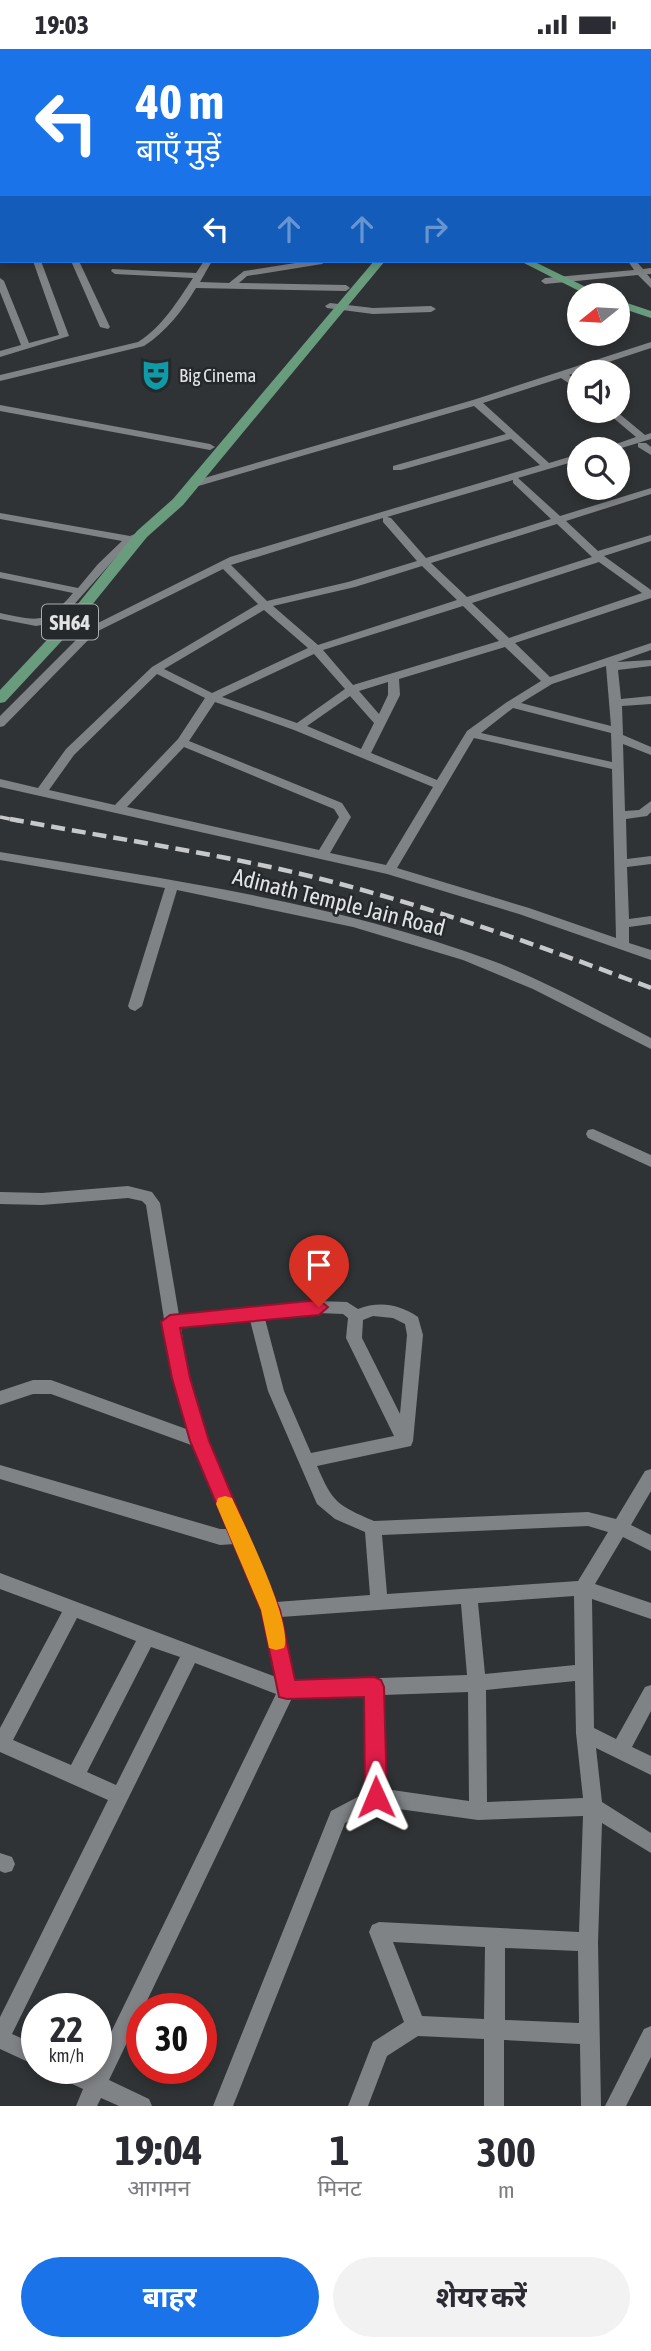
<!DOCTYPE html>
<html lang="hi">
<meta charset="utf-8">
<style>
:root{--surface:#fff;--page:#f2f2f3;--text:#2b2b33;--muted:#7c7c81;--accent:#1a73e8}
body{margin:0;font-family:"Asap Condensed","Noto Sans Devanagari",sans-serif;background:var(--page);color:var(--text);height:100vh;display:flex;flex-direction:column;font-size:26px;white-space:nowrap}
*{box-sizing:border-box;margin:0}
p{font-size:23px;color:var(--muted)}
.icon{flex:none;width:38px;height:38px;fill:none;stroke:currentColor;stroke-width:2;stroke-linecap:round;stroke-linejoin:round}
.map{position:relative;height:2057px;overflow:hidden}
.side{display:flex;flex-direction:column;background:var(--surface);flex:1}
.side>*{flex:none}
.banner{position:absolute;left:0px;top:0px;width:651px;height:214px;box-shadow:0 4px 10px #0003;background:#1a73e8;color:#fff;overflow:hidden}
.needle{width:46px;rotate:252deg}
.tools{position:absolute;left:567px;top:234px;display:grid;gap:14px}
.tools a{display:grid;place-items:center;width:63px;height:63px;border-radius:50%;background:var(--surface);box-shadow:0 4px 10px #0003;font-size:35px}
.speed{position:absolute;left:21px;top:1944px;display:flex;gap:14px;font-size:35px;font-weight:700;text-align:center}
.speed>*{display:grid;place-content:center;width:91px;height:91px;border-radius:50%;background:var(--surface);box-shadow:0 4px 10px #0003;line-height:1}
.speed small{font-size:18px;font-weight:400}
.speed .limit{border:10px solid #d22;background:#fff;color:#111}
.pin{position:absolute;display:grid;place-items:center;width:60px;height:60px;color:#fff;margin:-72px -30px;border-radius:50% 50% 50% 0;rotate:-45deg;box-shadow:0 0 7px #0007}
.pin .icon{rotate:45deg}
.me{position:absolute;width:77px;margin:-38px;rotate:359deg;stroke-linejoin:round;filter:drop-shadow(0 0 5px #0008)}
.turn{display:flex;align-items:center;gap:24px;height:147px;padding:0 21px;font-size:32px}
.turn .icon{width:91px;height:91px;stroke-width:2.5}
.turn b{display:block;font-size:49px;line-height:60px}
.lanes{display:flex;align-items:center;height:66px;padding:0 21px;background:#0003;justify-content:center;gap:35px;direction:ltr}
.lanes .off{opacity:.35}
.eta{display:flex;justify-content:space-evenly;align-items:center;height:119px;text-align:center}
.eta b{font-size:42px;font-weight:700;line-height:49px}
.action{display:flex;gap:14px;margin-top:auto;padding:14px 21px}
.action a{flex:1;height:80px;border-radius:42px;background:var(--accent);color:#fff;font-size:28px;font-weight:700;line-height:80px;text-align:center}
.action a+a{background:var(--page);color:var(--text)}
.status{display:flex;justify-content:space-between;align-items:center;height:49px;padding:0 35px;background:var(--surface);direction:ltr}
.status svg{height:19px;fill:currentColor}
.map>svg:first-child{display:block}
.lines{fill:none;stroke-linecap:round;stroke-linejoin:round}
.minor{fill:#808386;fill-rule:evenodd}
.major{fill:#689c7d;fill-rule:evenodd}
.rail-far1{stroke:#c6c8ca;stroke-width:3.5;stroke-dasharray:10 5;stroke-linecap:butt}
.rail{stroke:#c6c8ca;stroke-width:4.5;stroke-dasharray:14 7;stroke-linecap:butt}
.route{fill:#e11d48;stroke:#92132f;stroke-width:2}
.slow{fill:#f59e0b}
.labels{text-anchor:middle;dominant-baseline:central;stroke-width:5;stroke-linejoin:round;paint-order:stroke}
.far-poi-label{font-size:19px;fill:#e1e3e4;stroke:#26292b;text-anchor:start}
.shield{fill:#26292b;stroke:#a9abac;stroke-width:2}
.shield-label{font-size:21px;font-weight:bold;fill:#e1e3e4}
.street-label{font-size:23px;fill:#e1e3e4;stroke:#26292b}
</style>
<div class="status"><b>19:03</b><svg viewBox="0 0 49 12"><path d="M0 12V9h3v3zM5 12V6h3v6zM10 12V3h3v9zM15 12V0h3v12zM26 1h20v11H26zM47 4h2v5h-2z"/></svg></div>
<div class="map">
<svg width="651" height="2057" viewBox="0 0 651 2057">
<rect width="100%" height="100%" fill="#303335"/>
<g class="lines">
<g class="minor">
<polygon points="129,0 137,0 138,2 130,2"/>
<rect x="167" y="0" width="8" height="2"/>
<polygon points="218,0 226,0 227,2 219,2"/>
<polygon points="351,0 363,0 348,2"/>
<polygon points="448,0 459,0 445,2"/>
<polygon points="534,0 545,0 531,2"/>
<polygon points="574,0 583,0 585,2 576,2"/>
<rect x="649" y="13" width="2" height="6"/>
<rect x="649" y="55" width="2" height="4"/>
<polygon points="649,95 651,95 649,100"/>
<rect x="0" y="125" width="2" height="4"/>
<rect x="649" y="129" width="2" height="4"/>
<rect x="649" y="143" width="2" height="6"/>
<rect x="0" y="161" width="2" height="6"/>
<rect x="649" y="168" width="2" height="6"/>
<polygon points="33,212 41,212 69,287 0,308 0,302 21,296 0,243 0,229 4,232 29,294 59,286"/>
<polygon points="71,212 79,212 110,278 108,280 100,278"/>
<path d="M 204,212 L 212,212 L 200,233 L 229,234 L 244,222 L 308,212 L 326,212 L 322,215 L 247,227 L 239,234 L 346,236 L 350,239 L 346,242 L 196,239 C 182,262 167,282 144,297 L 0,332 L 0,326 L 138,293 C 163,277 177,253 193,229 L 115,225 L 111,222 L 112,220 L 196,224 Z"/>
<polygon points="628,212 636,212 643,220 651,219 651,225 647,225 651,230 651,239 638,226 545,235 541,232 545,229 634,221"/>
<polygon points="330,254 373,259 431,257 436,260 431,263 373,265 327,259 325,257"/>
<path d="M 651,293 L 651,299 L 569,326 L 579,334 L 579,341 L 561,329 L 483,354 L 549,414 L 579,405 L 579,411 L 518,429 L 560,467 L 651,439 L 651,445 L 566,472 L 598,502 L 651,486 L 651,492 L 604,507 L 651,541 L 651,549 L 515,594 L 550,628 L 651,594 L 651,601 L 617,613 L 651,611 L 651,617 L 618,621 L 621,650 L 651,647 L 651,655 L 622,657 L 623,686 L 651,698 L 651,706 L 623,695 L 625,762 L 639,761 L 651,752 L 651,763 L 647,767 L 626,770 L 627,810 L 651,807 L 651,815 L 627,818 L 629,870 L 651,867 L 651,875 L 629,878 L 629,894 L 651,901 L 651,911 L 519,865 L 387,825 L 0,738 L 0,730 L 38,739 L 66,700 L 152,618 L 258,555 L 223,520 L 96,583 L 4,677 L 0,678 L 0,667 L 88,579 L 230,508 L 540,416 L 511,390 L 401,421 L 393,421 L 393,417 L 506,385 L 474,357 L 195,438 L 187,438 L 187,434 L 473,351 ZM 513,431 L 513,434 L 551,470 L 426,509 L 391,469 L 387,468 ZM 383,469 L 383,473 L 417,512 L 348,533 L 267,552 L 231,516 ZM 557,475 L 592,508 L 467,548 L 431,514 ZM 599,513 L 642,544 L 509,589 L 472,554 ZM 422,517 L 457,551 L 318,596 L 273,557 L 355,538 ZM 463,557 L 499,592 L 353,636 L 323,601 ZM 264,561 L 308,599 L 212,644 L 164,620 ZM 505,598 L 541,632 L 507,653 L 467,682 L 437,731 L 371,704 L 400,646 L 399,630 ZM 314,605 L 345,640 L 297,674 L 222,648 ZM 606,617 L 611,677 L 521,654 L 552,635 ZM 157,625 L 205,649 L 178,690 L 115,756 L 49,741 L 74,706 ZM 388,633 L 388,646 L 379,665 L 359,642 ZM 350,647 L 374,674 L 361,700 L 307,677 ZM 215,653 L 294,681 L 433,738 L 386,816 L 330,804 L 351,768 L 342,754 L 189,692 ZM 513,659 L 611,684 L 612,713 L 481,684 ZM 474,689 L 612,720 L 616,889 L 529,859 L 397,819 ZM 184,698 L 334,760 L 339,768 L 319,801 L 127,758 Z"/>
<polygon points="0,356 210,395 215,398 210,401 0,362"/>
<polygon points="605,362 616,362 645,386 651,384 651,390 615,401 599,401 636,388"/>
<polygon points="638,394 646,394 651,398 651,406 638,398"/>
<path d="M 0,464 L 130,487 L 142,482 L 147,485 L 118,506 L 62,569 L 52,574 L 36,577 L 0,570 L 0,564 C 39,572 46,576 73,544 L 0,529 L 0,523 L 78,539 L 98,515 L 122,492 L 0,470 Z"/>
<path d="M 0,803 C 166,830 335,853 493,912 C 548,933 599,962 651,989 L 651,1000 L 533,940 L 463,911 L 353,878 L 177,841 L 142,957 L 135,962 L 130,960 L 128,957 L 165,839 L 0,811 Z"/>
<polygon points="593,1080 651,1106 651,1118 588,1089 586,1085 588,1081"/>
<path d="M 128,1137 L 152,1143 L 160,1154 L 179,1266 L 319,1252 L 347,1253 L 358,1260 C 379,1252 399,1255 418,1268 L 423,1286 L 413,1392 L 411,1397 L 317,1417 C 333,1454 337,1456 374,1472 L 588,1463 L 616,1470 L 645,1422 L 651,1420 L 651,1442 L 631,1476 L 651,1486 L 651,1502 L 623,1488 L 595,1535 L 651,1554 L 651,1570 L 592,1550 L 594,1679 L 616,1690 L 645,1638 L 651,1636 L 651,1662 L 632,1698 L 651,1707 L 651,1726 L 596,1699 L 602,1753 L 651,1784 L 651,1804 L 602,1774 L 598,1893 L 601,2057 L 581,2057 L 580,1995 L 504,1991 L 504,2057 L 484,2057 L 484,1990 L 418,1987 L 387,2007 L 368,2057 L 348,2057 L 373,1993 L 404,1973 L 369,1883 L 372,1876 L 379,1873 L 579,1883 L 583,1767 L 478,1771 L 377,1757 L 345,1774 L 233,2057 L 213,2057 L 331,1762 L 367,1743 L 365,1647 L 292,1649 L 109,2031 L 149,2050 L 152,2057 L 119,2057 L 101,2049 L 97,2057 L 76,2057 L 83,2040 L 55,2027 L 52,2020 L 84,2020 L 92,2023 L 93,2020 L 96,2020 L 96,2014 L 276,1645 L 195,1614 L 12,1985 L 37,1996 L 37,2017 L 0,2000 L 0,1968 L 108,1751 L 0,1703 L 0,1679 L 62,1563 L 0,1540 L 0,1524 L 276,1628 L 262,1561 L 235,1495 L 220,1496 L 0,1430 L 0,1416 L 220,1480 L 229,1480 L 194,1397 L 51,1345 L 33,1345 L 0,1356 L 0,1342 L 33,1331 L 51,1331 L 189,1381 L 173,1329 L 165,1278 L 162,1273 L 164,1270 L 146,1156 L 142,1152 L 128,1149 L 42,1156 L 0,1155 L 0,1143 L 42,1144 ZM 319,1264 L 343,1265 L 348,1269 L 346,1289 L 394,1387 L 311,1404 L 284,1342 L 265,1270 ZM 373,1267 L 393,1269 L 405,1275 L 407,1286 L 400,1365 L 362,1289 L 363,1271 ZM 250,1271 L 268,1342 L 317,1455 L 335,1470 L 365,1483 L 370,1546 L 276,1553 L 208,1392 L 189,1329 L 181,1278 ZM 588,1477 L 608,1483 L 578,1532 L 387,1545 L 382,1486 ZM 574,1547 L 575,1616 L 485,1625 L 478,1554 ZM 461,1555 L 467,1626 L 294,1632 L 281,1568 ZM 77,1569 L 136,1592 L 71,1716 L 13,1691 ZM 151,1598 L 180,1608 L 116,1736 L 87,1723 ZM 575,1632 L 576,1684 L 583,1749 L 487,1753 L 486,1641 ZM 468,1643 L 469,1752 L 385,1740 L 383,1646 ZM 393,1893 L 485,1898 L 484,1970 L 422,1967 ZM 505,1899 L 578,1902 L 579,1974 L 505,1971 Z"/>
<polygon points="0,1804 12,1808 15,1815 12,1822 5,1824 0,1822"/>
<polygon points="651,1977 651,2008 626,2057 605,2057 644,1980"/>
</g>
<g class="major">
<polygon points="323,0 333,0 334,2 324,2"/>
<polygon points="374,212 385,212 183,456 147,488 70,583 5,653 0,654 0,641 60,577 137,482 173,450"/>
<polygon points="520,212 533,212 604,247 589,247"/>
<polygon points="618,251 651,262 651,269 618,258"/>
</g>
<polyline class="rail-far1" points="0,768 19,772"/>
<path class="rail" d="M 10,770 C 105,788 202,802 297,824 C 418,853 535,895 651,939"/>
</g>
<polygon class="route" points="319,1251 328,1258 319,1266 180,1279 190,1329 209,1392 280,1561 295,1631 374,1628 381,1631 384,1638 387,1748 384,1756 376,1759 369,1756 365,1748 364,1648 287,1650 279,1648 261,1561 190,1392 172,1329 161,1273 170,1266"/>
<path class="slow" d="M 225,1447 L 232,1449 C 244,1475 294,1576 284,1599 L 276,1601 L 269,1599 L 261,1561 L 216,1455 L 218,1449 Z"/>
<defs>
<symbol id="theatre-bare" viewBox="-9 -9 18 18"><path d="M-5-5.5Q0-4 5-5.5V0Q5 5 0 6Q-5 5-5 0ZM-3.3-2.5H-1v1.5H-3.3ZM1-2.5H3.3v1.5H1ZM-2.8 1Q0 5.5 2.8 1Z" fill="#0f9aa8" stroke="#26292b" stroke-width="2.5" paint-order="stroke"/></symbol>
</defs>
<g fill-rule="evenodd">
<use href="#theatre-bare" x="134" y="304" width="44" height="44"/>
</g>
<g class="labels">
<g class="far-poi-label">
<text x="179" y="326">Big Cinema</text>
</g>
<rect class="shield" x="42" y="555.5" width="56" height="35" rx="5"/>
<g class="shield-label">
<text x="70" y="573">SH64</text>
</g>
<g class="street-label">
<text transform="translate(339 853) rotate(14)">Adinath Temple Jain Road</text>
</g>
</g>
</svg>
<div class="tools">
<a><svg class="needle" viewBox="-14 -14 28 28"><path d="M0-13l5 13h-10z" fill="#e53935"/><path d="M0 13l5-13h-10z" fill="#7c7c81"/></svg></a>
<a><svg class="icon" aria-label="sound" viewBox="0 0 24 24"><path d="M4 9h4l5-4v14l-5-4H4zM17 9q2 3 0 6"/></svg></a>
<a><svg class="icon" aria-label="search" viewBox="0 0 24 24"><circle cx="10" cy="10" r="6"/><path d="M15 15l6 6"/></svg></a>
</div>
<div class="speed"><div>22<small>km/h</small></div><div class="limit">30</div></div>
<div class="pin" style="left:319px;top:1258px;background:#d93025"><svg class="icon" aria-label="arrive" viewBox="0 0 24 24"><path d="M6 21V4h12l-3 4 3 4H6"/></svg></div>
<svg class="me" style="left:376px;top:1748px" viewBox="-20 -20 40 40"><path d="M0-17L14 15 0 8-14 15z" fill="#e11d48" stroke="#fff" stroke-width="4"/></svg>
<div class="banner">
<div class="turn"><svg class="icon" aria-label="left" viewBox="0 0 24 24"><path d="M17 20v-9H6M10 6l-5 5 5 5"/></svg><div><b>40 m</b>बाएँ मुड़ें</div></div>
<div class="lanes"><svg class="icon" aria-label="left" viewBox="0 0 24 24"><path d="M17 20v-9H6M10 6l-5 5 5 5"/></svg><svg class="icon off" aria-label="ahead" viewBox="0 0 24 24"><path d="M12 20V5M6 11l6-6 6 6"/></svg><svg class="icon off" aria-label="ahead" viewBox="0 0 24 24"><path d="M12 20V5M6 11l6-6 6 6"/></svg><svg class="icon off" aria-label="right" viewBox="0 0 24 24"><path d="M7 20v-9h11M14 6l5 5-5 5"/></svg></div>
</div>
</div>
<section class="side">
<div class="eta">
<div><b>19:04</b><p>आगमन</p></div>
<div><b>1</b><p>मिनट</p></div>
<div><b>300</b><p>m</p></div>
</div>
<div class="action"><a>बाहर</a><a>शेयर करें</a></div>
</section>
